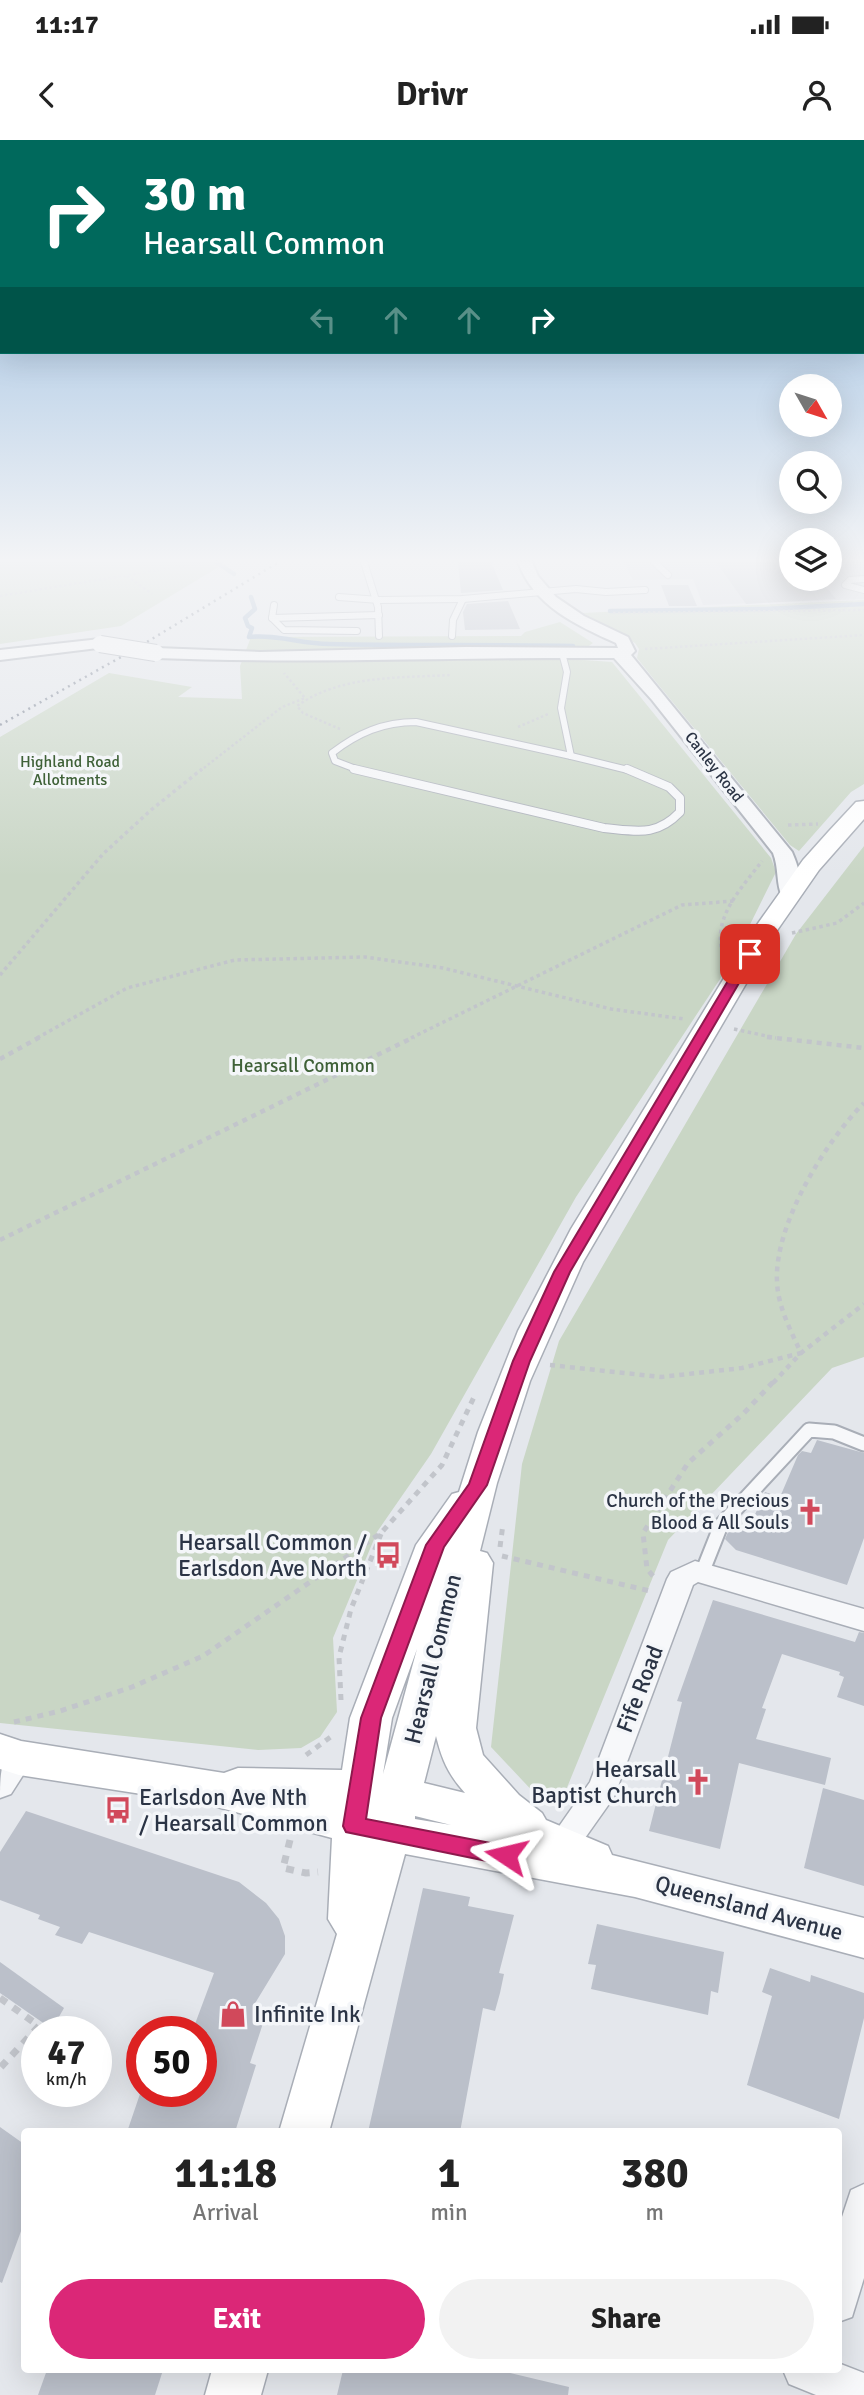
<!DOCTYPE html>
<style>
:root{--surface:#fff;--page:#f2f2f2;--text:#222;--muted:#767676;--accent:#db2777}
body{margin:0;font-family:Signika,sans-serif;background:var(--page);color:var(--text);height:100vh;display:flex;flex-direction:column;font-size:26px;white-space:nowrap}
*{box-sizing:border-box;margin:0}
p{font-size:23px;color:var(--muted)}
.icon{flex:none;width:38px;height:38px;fill:none;stroke:currentColor;stroke-width:2;stroke-linecap:round;stroke-linejoin:round}
.map{position:relative;flex:1;overflow:hidden}
.details{position:absolute;left:21px;top:1988px;width:821px;height:245px;display:flex;flex-direction:column;background:var(--surface);border-radius:7px;box-shadow:0 7px 28px #0002}
.details>*{flex:none}
.banner{position:absolute;left:0px;top:0px;width:864px;height:214px;box-shadow:0 7px 28px #0002;background:#00695c;color:#fff;overflow:hidden}
.needle{width:46px;rotate:129deg}
.tools{position:absolute;left:779px;top:234px;display:grid;gap:14px}
.tools a{display:grid;place-items:center;width:63px;height:63px;border-radius:50%;background:var(--surface);box-shadow:0 7px 28px #0002;font-size:35px}
.speed{position:absolute;left:21px;top:1876px;display:flex;gap:14px;font-size:35px;font-weight:700;text-align:center}
.speed>*{display:grid;place-content:center;width:91px;height:91px;border-radius:50%;background:var(--surface);box-shadow:0 7px 28px #0002;line-height:1}
.speed small{font-size:18px;font-weight:400}
.speed .limit{border:10px solid #d22;background:#fff;color:#111}
.pin{position:absolute;display:grid;place-items:center;width:60px;height:60px;color:#fff;margin:-30px;border-radius:14px;box-shadow:0 4px 10px #0006}
.me{position:absolute;width:77px;margin:-38px;rotate:280deg;stroke-linejoin:round;filter:drop-shadow(0 0 5px #0008)}
.turn{display:flex;align-items:center;gap:24px;height:147px;padding:0 28px;font-size:32px}
.turn .icon{width:91px;height:91px;stroke-width:2.5}
.turn b{display:block;font-size:49px;line-height:60px}
.lanes{display:flex;align-items:center;height:66px;padding:0 28px;background:#0003;justify-content:center;gap:35px;direction:ltr}
.lanes .off{opacity:.35}
.eta{display:flex;justify-content:space-evenly;align-items:center;height:119px;text-align:center}
.eta b{font-size:42px;font-weight:800;line-height:49px}
.cta{display:flex;gap:14px;margin-top:auto;padding:14px 28px}
.cta a{flex:1;height:80px;border-radius:42px;background:var(--accent);color:#fff;font-size:28px;font-weight:800;line-height:80px;text-align:center}
.cta a+a{background:var(--page);color:var(--text)}
.status{display:flex;justify-content:space-between;align-items:center;height:49px;padding:0 35px;background:var(--surface);direction:ltr}
.status svg{height:19px;fill:currentColor}
header{display:flex;justify-content:space-between;align-items:center;height:91px;padding:0 28px;background:var(--surface);font-size:32px;font-weight:800}
.map>svg:first-child{display:block}
.built{fill:#d2d6de}
.green{fill:#c9d6c5}
.lines{fill:none;stroke-linecap:round;stroke-linejoin:round}
.stream{stroke:#9fb4cc;stroke-width:4.5}
.building{fill:#bbc0ca}
.service-far2-casing{stroke:#a9aeb7;stroke-width:8}
.service-far1-casing{stroke:#a9aeb7;stroke-width:10}
.service-casing{stroke:#a9aeb7;stroke-width:17}
.minor-casing{stroke:#a9aeb7;stroke-width:3}
.tertiary-casing{stroke:#a9aeb7;stroke-width:4}
.secondary-casing{stroke:#a9aeb7;stroke-width:3}
.path-far4{stroke:#c2c5cb;stroke-width:2.5;stroke-dasharray:2.5 2.5;stroke-linecap:butt}
.path-far3{stroke:#c2c5cb;stroke-width:3.5;stroke-dasharray:3.5 3.5;stroke-linecap:butt}
.path-far2{stroke:#c2c5cb;stroke-width:4.5;stroke-dasharray:5 5;stroke-linecap:butt}
.path-far1{stroke:#c2c5cb;stroke-width:5;stroke-dasharray:6 6;stroke-linecap:butt}
.path{stroke:#c2c5cb;stroke-width:7;stroke-dasharray:8 8;stroke-linecap:butt}
.service-far2{stroke:#f7f8fa;stroke-width:6}
.service-far1{stroke:#f7f8fa;stroke-width:8}
.service{stroke:#f7f8fa;stroke-width:13}
.minor{fill:#f7f8fa;fill-rule:evenodd}
.tertiary{fill:#f7f8fa;fill-rule:evenodd}
.secondary{fill:#fff;fill-rule:evenodd}
.rail{stroke:#7d8696;stroke-width:2.5;stroke-dasharray:2 4.5;stroke-linecap:butt}
.tertiary-bridge-casing{stroke:#a9aeb7;stroke-width:18;stroke-linecap:butt}
.tertiary-bridge{stroke:#f7f8fa;stroke-width:16}
.route{fill:#db2777;stroke:#8e194d;stroke-width:2}
.labels{text-anchor:middle;dominant-baseline:central;stroke-width:7;stroke-linejoin:round;paint-order:stroke}
.far-park-label{font-size:16px;fill:#3f6138;stroke:#f4f6f9}
.far-street-label{font-size:16px;fill:#2b3445;stroke:#f4f6f9}
.park-label{font-size:19px;fill:#3f6138;stroke:#f4f6f9}
.poi-label{font-size:19px;fill:#2b3445;stroke:#f4f6f9;text-anchor:end}
.near-poi-label{font-size:23px;fill:#2b3445;stroke:#f4f6f9;text-anchor:end}
.near-street-label{font-size:23px;fill:#2b3445;stroke:#f4f6f9}
</style>
<div class="status"><b>11:17</b><svg viewBox="0 0 49 12"><path d="M0 12V9h3v3zM5 12V6h3v6zM10 12V3h3v9zM15 12V0h3v12zM26 1h20v11H26zM47 4h2v5h-2z"/></svg></div>
<header><svg class="icon" aria-label="back" viewBox="0 0 24 24"><path d="M15 5l-7 7 7 7"/></svg>Drivr<svg class="icon" aria-label="person" viewBox="0 0 24 24"><circle cx="12" cy="8" r="4"/><path d="M4 21q1-7 8-7t8 7"/></svg></header>
<div class="map">
<svg width="864" height="2255" viewBox="0 0 864 2255">
<rect width="100%" height="100%" fill="#e4e7ec"/>
<polygon class="built" points="624,422 791,422 791,439 830,439 830,422 864,422 864,459 703,465 693,439 633,440"/>
<g class="green">
<polygon points="0,422 216,422 222,425 121,486 0,504"/>
<polygon points="864,460 864,644 851,652 799,711 790,705 657,543 637,518 639,509 635,503 586,478 582,473"/>
<polygon points="560,482 593,503 586,508 568,509 570,519 612,522 771,718 776,732 732,821 576,1057 431,1314 377,1392 333,1498 337,1572 320,1597 301,1608 258,1610 0,1583 0,597 109,533 192,547 178,557 242,559 240,526 251,497 521,496 525,492"/>
<polygon points="864,706 864,1217 832,1228 668,1400 566,1650 556,1659 539,1658 491,1607 522,1324 559,1201 796,794"/>
</g>
<g class="lines">
<g class="stream">
<polyline points="216,422 234,434"/>
<path d="M 251,457 L 255,469 L 245,478 L 248,486 L 252,488 L 249,497 C 276,494 302,504 329,504 C 410,506 492,504 573,506"/>
<polyline points="610,471 766,469 864,464"/>
</g>
</g>
<g class="building">
<polygon points="458,422 491,422 503,450 461,453"/>
<polygon points="716,422 791,422 791,439 819,439 836,459 746,464"/>
<polygon points="661,445 688,445 697,466 669,466"/>
<polygon points="508,461 520,489 465,490 463,472 467,464"/>
<polygon points="817,1300 864,1313 864,1398 847,1445 736,1410 725,1399 729,1390 737,1386 749,1388 765,1352 780,1357 798,1315 802,1311 811,1313"/>
<polygon points="713,1460 855,1502 859,1492 864,1493 864,1566 837,1557 844,1537 839,1535 840,1532 782,1514 762,1568 766,1569 756,1599 831,1618 825,1645 739,1623 720,1709 649,1691 682,1562 677,1561"/>
<polygon points="823,1648 864,1660 864,1746 804,1728"/>
<polygon points="26,1671 239,1742 266,1763 279,1779 285,1796 285,1814 254,1865 268,1868 250,1923 256,1925 235,1992 127,1992 141,1951 201,1951 201,1892 192,1892 214,1833 89,1792 82,1804 55,1795 60,1787 38,1779 40,1775 0,1760 0,1712"/>
<polygon points="423,1748 470,1757 468,1766 514,1775 499,1833 504,1834 500,1853 495,1871 483,1868 460,1992 368,1992"/>
<polygon points="597,1784 724,1812 718,1853 711,1851 708,1875 591,1849 596,1825 588,1824"/>
<polygon points="0,1822 64,1868 52,1889 0,1853"/>
<polygon points="770,1828 810,1842 811,1835 864,1853 864,1878 839,1979 747,1945 772,1856 762,1852"/>
<polygon points="0,1987 24,2004 24,2083 2,2143 0,2142"/>
<polygon points="47,2230 163,2230 155,2255 38,2255"/>
<polygon points="343,2230 498,2230 569,2247 568,2255 337,2255"/>
</g>
<g class="lines">
<defs>
<g id="service-far2">
<polyline points="364,422 378,467 379,496"/>
<polyline points="654,422 668,435"/>
<polyline points="864,439 850,440 845,445 864,450"/>
<polyline points="339,457 379,460 463,459 576,449 606,452 645,450"/>
<polyline points="274,465 272,478 284,490 357,491"/>
<polyline points="272,478 379,475"/>
<polyline points="452,496 453,480 463,459"/>
<polyline points="562,513 567,532 561,568 571,616"/>
<polyline points="571,616 632,631"/>
<path d="M 361,631 L 335,621 L 332,613 C 358,593 383,582 416,582 L 571,616"/>
</g>
<path id="service-far1" d="M 354,629 L 604,688 C 637,691 656,697 680,672 L 680,658 L 669,647 L 627,629"/>
<polyline id="service" points="702,1433 721,1385 809,1290 834,1292 864,1304"/>
<g id="minor">
<polygon points="695,1421 864,1469 864,1491 698,1442 693,1445 614,1657 573,1715 562,1718 551,1715 546,1705 590,1642 667,1439 671,1432"/>
<path d="M 19,1606 L 30,1609 L 34,1618 L 11,1654 L 0,1658 C 0,1636 0,1614 19,1606 Z"/>
<polygon points="864,2044 864,2138 852,2177 838,2182 838,2089 851,2050"/>
<polygon points="838,2223 864,2233 864,2255 816,2255 789,2244 783,2230 838,2230"/>
</g>
<g id="tertiary">
<path d="M 518,422 L 532,422 L 538,436 L 556,457 L 584,476 L 628,497 L 635,511 L 631,515 L 792,712 C 798,726 804,742 796,756 L 782,756 C 776,745 779,728 773,713 L 652,560 L 614,518 C 461,517 308,524 156,518 L 148,513 L 156,508 L 260,512 L 465,507 L 618,508 L 616,503 C 576,485 534,466 518,422 Z"/>
<polygon points="100,499 106,501 108,504 106,507 0,520 0,510"/>
</g>
<g id="secondary">
<path d="M 864,661 L 864,679 L 819,730 L 778,789 L 583,1122 L 530,1241 L 497,1343 L 480,1411 L 487,1413 L 493,1423 L 476,1588 L 483,1615 L 519,1655 L 542,1673 L 546,1680 L 608,1706 L 612,1715 L 864,1778 L 864,1818 L 635,1757 L 405,1714 L 329,1992 L 279,1992 L 337,1794 L 328,1779 L 332,1698 L 206,1664 L 19,1635 L 0,1629 L 0,1594 L 21,1601 L 224,1633 L 238,1628 L 342,1630 L 350,1578 L 416,1405 L 452,1354 L 459,1352 L 478,1292 L 518,1191 L 571,1089 L 754,789 L 803,720 L 829,691 L 856,662 ZM 417,1509 L 383,1634 L 392,1578 ZM 436,1596 C 442,1620 448,1634 465,1653 L 424,1643 ZM 415,1676 L 451,1685 L 415,1679 Z"/>
<polygon points="212,2230 268,2230 261,2255 205,2255"/>
</g>
</defs>
<use href="#service-far2" class="service-far2-casing"/>
<use href="#service-far1" class="service-far1-casing"/>
<use href="#service" class="service-casing"/>
<use href="#minor" class="minor-casing"/>
<use href="#tertiary" class="tertiary-casing"/>
<use href="#secondary" class="secondary-casing"/>
<g class="path-far4">
<polyline points="127,436 152,454"/>
<polyline points="0,456 202,423"/>
<polyline points="613,473 864,470"/>
<polyline points="645,509 864,495"/>
<polyline points="518,587 548,574"/>
<path d="M 340,589 L 303,573 L 297,566 C 340,535 399,538 450,535"/>
<polyline points="200,631 282,567 305,558 284,533"/>
</g>
<g class="path-far3">
<polyline points="788,685 818,684"/>
<polyline points="792,793 837,783 864,763"/>
<path d="M 723,814 C 711,778 742,748 762,721"/>
<polyline points="0,835 103,714 151,670 202,629"/>
<polyline points="734,889 776,898"/>
<polyline points="37,898 127,848 235,820 365,817 443,828 611,869 684,879"/>
<polyline points="411,898 682,765 734,761"/>
</g>
<g class="path-far2">
<polyline points="767,897 864,908"/>
<polyline points="0,919 40,897"/>
<polyline points="0,1100 414,897"/>
<path d="M 550,1225 L 661,1237 L 742,1228 L 801,1213 C 791,1191 778,1167 777,1142 C 774,1085 825,1002 864,963"/>
<polyline points="773,1243 801,1213 864,1164"/>
</g>
<g class="path-far1">
<polyline points="500,1407 503,1384"/>
<polyline points="502,1416 650,1451"/>
<polyline points="653,1436 647,1429 643,1393 688,1323 744,1273 774,1241"/>
<polyline points="341,1560 339,1517 351,1469 381,1394"/>
<polyline points="14,1582 60,1571 132,1547 203,1516 381,1393 442,1325 474,1257"/>
<polyline points="306,1615 332,1596"/>
</g>
<g class="path">
<polyline points="290,1700 283,1728 306,1733 318,1732"/>
<polyline points="0,1858 39,1886 0,1928"/>
</g>
<use href="#service-far2" class="service-far2"/>
<use href="#service-far1" class="service-far1"/>
<use href="#service" class="service"/>
<use href="#minor" class="minor"/>
<use href="#tertiary" class="tertiary"/>
<use href="#secondary" class="secondary"/>
<polyline class="rail" points="0,585 137,508 279,422"/>
<defs>
<polyline id="tertiary-bridge" points="100,504 156,513"/>
</defs>
<use href="#tertiary-bridge" class="tertiary-bridge-casing"/>
<use href="#tertiary-bridge" class="tertiary-bridge"/>
</g>
<linearGradient id="sky" x2="0" y2="1"><stop stop-color="#8bb4dd"/><stop offset="0.57" stop-color="#f3f4f6"/><stop offset="1" stop-color="#f3f4f6" stop-opacity="0"/></linearGradient>
<rect width="864" height="737" fill="url(#sky)"/>
<polygon class="route" points="750,811 756,814 570,1132 530,1221 487,1345 444,1407 381,1578 366,1679 506,1706 514,1709 517,1715 514,1722 506,1725 346,1692 343,1686 361,1578 426,1405 469,1344 513,1221 554,1132 744,814"/>
<defs>
<symbol id="church-bare" viewBox="-9 -9 18 18"><path d="M-1.2-6h2.4v3.5h3.3v2.4h-3.3V6h-2.4V-.1h-3.3v-2.4h3.3Z" fill="#d1495b" stroke="#f4f6f9" stroke-width="2.5" paint-order="stroke"/></symbol>
<symbol id="bus-bare" viewBox="-9 -9 18 18"><path d="M-5-6H5V4H4V6H2V4H-2V6H-4V4H-5ZM-3.5-4V0h7V-4ZM-3.5 1.2v1.5H-2V1.2ZM2 1.2v1.5H3.5V1.2Z" fill="#d1495b" stroke="#f4f6f9" stroke-width="2.5" paint-order="stroke"/></symbol>
<symbol id="shop-bare" viewBox="-9 -9 18 18"><path d="M-5-2.5h2.3a2.7 3.5 0 0 1 5.4 0H5L5.5 6h-11ZM-1.5-2.5h3a1.5 2.3 0 0 0-3 0Z" fill="#d1495b" stroke="#f4f6f9" stroke-width="2.5" paint-order="stroke"/></symbol>
</defs>
<g fill-rule="evenodd">
<use href="#church-bare" x="791" y="1353" width="38" height="38"/>
<use href="#bus-bare" x="369" y="1396" width="38" height="38"/>
<use href="#church-bare" x="679" y="1623" width="38" height="38"/>
<use href="#bus-bare" x="99" y="1651" width="38" height="38"/>
<use href="#shop-bare" x="214" y="1855" width="38" height="38"/>
</g>
<g class="labels">
<g class="far-park-label">
<text x="70" y="622">Highland Road<tspan x="70" dy="18">Allotments</tspan></text>
</g>
<g class="far-street-label">
<text transform="translate(714 627) rotate(52)">Canley Road</text>
</g>
<g class="park-label">
<text x="303" y="926">Hearsall Common</text>
</g>
<g class="poi-label">
<text x="789" y="1361">Church of the Precious<tspan x="789" dy="22">Blood &amp; All Souls</tspan></text>
</g>
<g class="near-poi-label">
<text x="367" y="1402">Hearsall Common /<tspan x="367" dy="26">Earlsdon Ave North</tspan></text>
<text x="677" y="1629">Hearsall<tspan x="677" dy="26">Baptist Church</tspan></text>
<text x="139" y="1657" text-anchor="start">Earlsdon Ave Nth<tspan x="139" dy="26">/ Hearsall Common</tspan></text>
<text x="254" y="1874" text-anchor="start">Infinite Ink</text>
</g>
<g class="near-street-label">
<text transform="translate(433 1519) rotate(-76)">Hearsall Common</text>
<text transform="translate(640 1549) rotate(-69)">Fife Road</text>
<text transform="translate(749 1768) rotate(15)">Queensland Avenue</text>
</g>
</g>
</svg>
<div class="tools">
<a><svg class="needle" viewBox="-14 -14 28 28"><path d="M0-13l5 13h-10z" fill="#e53935"/><path d="M0 13l5-13h-10z" fill="#767676"/></svg></a>
<a><svg class="icon" aria-label="search" viewBox="0 0 24 24"><circle cx="10" cy="10" r="6"/><path d="M15 15l6 6"/></svg></a>
<a><svg class="icon" aria-label="layers" viewBox="0 0 24 24"><path d="M12 4l9 5-9 5-9-5zM3 14l9 5 9-5"/></svg></a>
</div>
<div class="speed"><div>47<small>km/h</small></div><div class="limit">50</div></div>
<div class="pin" style="left:750px;top:814px;background:#d93025"><svg class="icon" aria-label="arrive" viewBox="0 0 24 24"><path d="M6 21V4h12l-3 4 3 4H6"/></svg></div>
<svg class="me" style="left:506px;top:1715px" viewBox="-20 -20 40 40"><path d="M0-17L14 15 0 8-14 15z" fill="#db2777" stroke="#fff" stroke-width="4"/></svg>
<div class="banner">
<div class="turn"><svg class="icon" aria-label="right" viewBox="0 0 24 24"><path d="M7 20v-9h11M14 6l5 5-5 5"/></svg><div><b>30 m</b>Hearsall Common</div></div>
<div class="lanes"><svg class="icon off" aria-label="left" viewBox="0 0 24 24"><path d="M17 20v-9H6M10 6l-5 5 5 5"/></svg><svg class="icon off" aria-label="ahead" viewBox="0 0 24 24"><path d="M12 20V5M6 11l6-6 6 6"/></svg><svg class="icon off" aria-label="ahead" viewBox="0 0 24 24"><path d="M12 20V5M6 11l6-6 6 6"/></svg><svg class="icon" aria-label="right" viewBox="0 0 24 24"><path d="M7 20v-9h11M14 6l5 5-5 5"/></svg></div>
</div>
<section class="details">
<div class="eta">
<div><b>11:18</b><p>Arrival</p></div>
<div><b>1</b><p>min</p></div>
<div><b>380</b><p>m</p></div>
</div>
<div class="cta"><a>Exit</a><a>Share</a></div>
</section>
</div>
